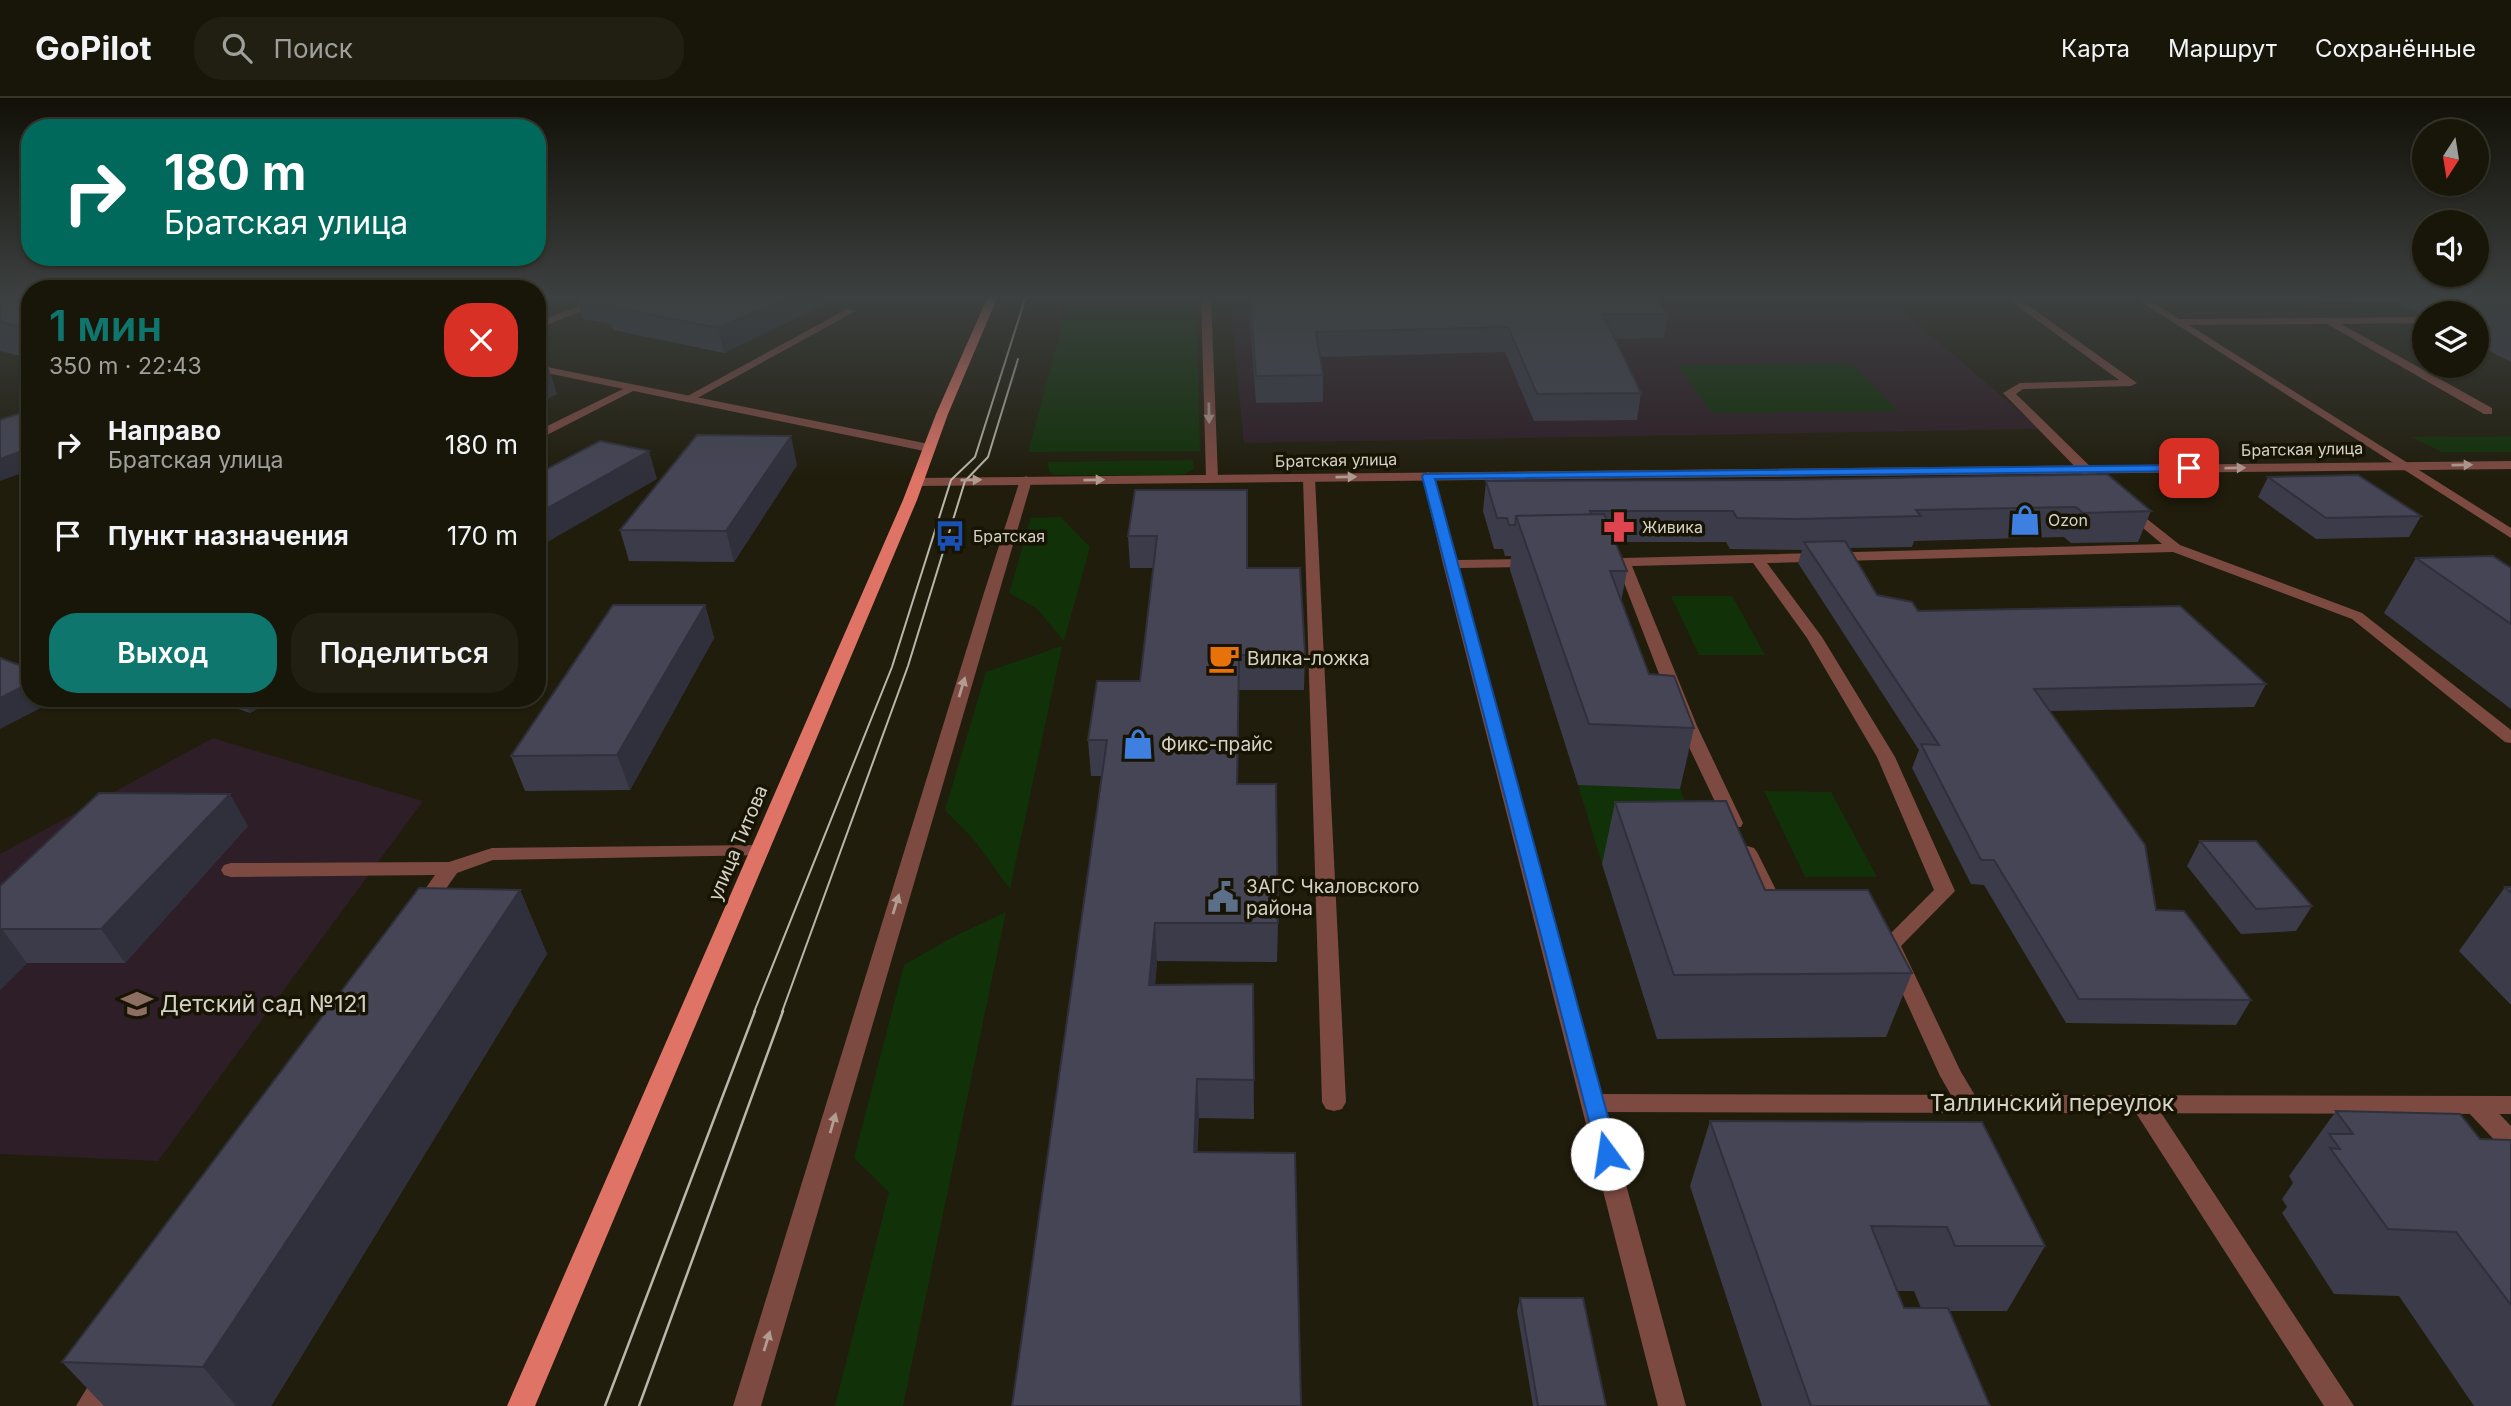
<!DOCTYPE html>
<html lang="ru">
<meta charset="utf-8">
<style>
:root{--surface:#181609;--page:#211f12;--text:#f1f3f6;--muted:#9f9f9c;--line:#36352a;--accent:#0f766e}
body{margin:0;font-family:Inter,sans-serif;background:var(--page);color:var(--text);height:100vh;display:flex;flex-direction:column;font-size:26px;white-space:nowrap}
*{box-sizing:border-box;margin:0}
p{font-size:23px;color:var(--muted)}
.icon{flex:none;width:38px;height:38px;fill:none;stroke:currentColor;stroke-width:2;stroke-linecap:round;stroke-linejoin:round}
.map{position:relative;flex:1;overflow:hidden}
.side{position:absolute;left:21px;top:182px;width:525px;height:427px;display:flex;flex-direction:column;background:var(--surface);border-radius:28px;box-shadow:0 2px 5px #0004,0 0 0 2px var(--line)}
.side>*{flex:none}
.guide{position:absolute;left:21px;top:21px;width:525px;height:147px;border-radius:28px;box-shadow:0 2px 5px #0004,0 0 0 2px var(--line);background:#00695c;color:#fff;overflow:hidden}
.needle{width:46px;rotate:192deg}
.buttons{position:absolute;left:2412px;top:21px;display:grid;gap:14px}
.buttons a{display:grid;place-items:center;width:77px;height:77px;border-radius:50%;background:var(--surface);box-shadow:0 2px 5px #0004,0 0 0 2px var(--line);font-size:35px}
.pin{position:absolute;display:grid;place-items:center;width:60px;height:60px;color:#fff;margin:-30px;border-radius:14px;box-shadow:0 4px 10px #0006}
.me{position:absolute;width:77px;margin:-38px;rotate:346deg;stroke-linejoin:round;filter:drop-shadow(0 0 5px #0008)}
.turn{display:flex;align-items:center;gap:24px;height:147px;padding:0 28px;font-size:32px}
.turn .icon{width:91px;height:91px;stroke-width:2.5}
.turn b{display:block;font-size:49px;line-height:60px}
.round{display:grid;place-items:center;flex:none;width:74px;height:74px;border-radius:28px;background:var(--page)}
.headline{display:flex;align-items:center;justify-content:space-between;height:119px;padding:0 28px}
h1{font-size:42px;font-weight:600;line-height:52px;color:var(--accent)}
.primary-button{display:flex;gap:14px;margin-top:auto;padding:14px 28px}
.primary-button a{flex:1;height:80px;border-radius:28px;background:var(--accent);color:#fff;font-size:28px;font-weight:600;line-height:80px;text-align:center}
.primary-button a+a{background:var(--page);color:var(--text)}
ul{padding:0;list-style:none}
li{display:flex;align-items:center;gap:21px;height:91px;padding:0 28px}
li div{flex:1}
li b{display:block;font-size:26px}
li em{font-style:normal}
header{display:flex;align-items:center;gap:42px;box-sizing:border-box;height:98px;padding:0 35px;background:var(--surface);border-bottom:2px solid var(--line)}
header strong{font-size:33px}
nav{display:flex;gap:38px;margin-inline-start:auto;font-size:24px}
.search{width:490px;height:63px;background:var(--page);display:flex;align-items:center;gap:18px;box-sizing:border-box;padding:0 24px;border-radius:28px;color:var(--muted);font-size:26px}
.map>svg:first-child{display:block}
.education{fill:#2e1e27}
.green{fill:#113108}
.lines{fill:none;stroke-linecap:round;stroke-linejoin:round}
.service{fill:#7d4a42;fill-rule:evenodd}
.minor{fill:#7d4a42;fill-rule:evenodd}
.tertiary{fill:#7d4a42;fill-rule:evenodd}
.primary{fill:#df7466;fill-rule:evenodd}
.tram-far1{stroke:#b9b7ab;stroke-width:2}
.tram{stroke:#b9b7ab;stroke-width:2.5}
.wall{fill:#3b3b4a;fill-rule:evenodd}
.shaded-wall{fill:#30303c}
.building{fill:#454556;stroke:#30303c;stroke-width:2}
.oneway{fill:#b19c92}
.route{fill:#1a73e8;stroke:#114b97;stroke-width:2}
.labels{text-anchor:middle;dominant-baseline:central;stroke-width:7;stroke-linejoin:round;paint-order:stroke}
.far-street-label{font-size:16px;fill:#d4d2c7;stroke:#171404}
.far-poi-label{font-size:16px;fill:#d4d2c7;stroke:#171404;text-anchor:start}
.poi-label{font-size:19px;fill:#d4d2c7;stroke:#171404;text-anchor:start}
.street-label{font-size:19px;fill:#d4d2c7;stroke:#171404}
.near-poi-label{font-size:23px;fill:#d4d2c7;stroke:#171404;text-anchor:start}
.near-street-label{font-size:23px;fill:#d4d2c7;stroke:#171404}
</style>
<header>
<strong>GoPilot</strong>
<div class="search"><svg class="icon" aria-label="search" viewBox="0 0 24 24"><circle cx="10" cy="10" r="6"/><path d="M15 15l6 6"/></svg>Поиск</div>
<nav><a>Карта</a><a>Маршрут</a><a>Сохранённые</a></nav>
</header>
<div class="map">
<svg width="2511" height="1308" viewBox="0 0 2511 1308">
<rect width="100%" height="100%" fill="#201d0c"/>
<g class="education">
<polygon points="1229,198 1885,198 2040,331 1244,345"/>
<polygon points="213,640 423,703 158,1063 0,1056 0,756"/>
</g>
<g class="green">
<polygon points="1070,198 1196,198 1200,353 1028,354"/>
<polygon points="1851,265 1898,313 1712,315 1677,267"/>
<polygon points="2511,338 2511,354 2442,354 2412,339"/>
<polygon points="1193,362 1194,371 1182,377 1054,377 1049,373 1048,364"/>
<polygon points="1061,419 1090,449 1064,543 1036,510 1009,495 1031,420"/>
<polygon points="1671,498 1732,498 1765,557 1699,557"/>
<polygon points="1062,548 1010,791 974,742 945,712 986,574"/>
<polygon points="1578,687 1680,691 1710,765 1602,766"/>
<polygon points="1764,693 1831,694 1877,779 1805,779"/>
<polygon points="1006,814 903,1308 835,1308 889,1094 854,1060 904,867 953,839"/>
</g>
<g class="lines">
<g class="service">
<polygon points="605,198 618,198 537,231 537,224"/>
<polygon points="1201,198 1211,198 1218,380 1212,384 1206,380"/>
<polygon points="2004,198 2015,198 2137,285 2131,288 2023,291 2016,296 2101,379 2101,385 2091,385 2003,295 2020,285 2119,282"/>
<polygon points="2320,198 2425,198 2430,201 2425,204 2316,203 2316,199"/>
<polygon points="847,211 856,213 692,303 682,301"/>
<polygon points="2424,219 2424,225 2341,226 2492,310 2492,316 2484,316 2327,226 2180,227 2175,224 2180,221"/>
<polygon points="629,288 639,290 537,342 537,333"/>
<polygon points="1428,374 1434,378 1457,462 1534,461 1541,465 1534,469 1459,470 1686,1308 1658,1308 1443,466 1422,378"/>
<polygon points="1309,376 1315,380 1346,1004 1342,1011 1334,1013 1326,1011 1322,1004 1303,380"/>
<polygon points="1026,378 1032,382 761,1308 733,1308 983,498 1020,382"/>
<polygon points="2128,406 2180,447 2362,515 2511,632 2511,645 2505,644 2352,521 2173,454 1767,465 1822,539 1895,659 1955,793 1901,848 1961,974 1979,1004 1975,1011 1967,1013 1959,1011 1940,978 1880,846 1934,792 1877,659 1807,540 1753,465 1632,468 1697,628 1743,725 1741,729 1727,729 1679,628 1618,469 1601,469 1594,465 1601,461 1623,460 2162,446 2123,413 2123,407"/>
<polygon points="759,747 766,749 769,753 766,757 493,762 457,775 429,815 415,815 412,810 435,777 231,779 224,777 221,772 224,767 231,765 449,764 492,750"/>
<polygon points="1747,748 1754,750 1757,754 1785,810 1782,815 1768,815 1765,810 1737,754 1740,750"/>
<polygon points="2142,996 2150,998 2354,1308 2324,1308 2134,1012 2130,1005 2134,998"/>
<polygon points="2476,998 2484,1000 2511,1028 2511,1054 2503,1051 2468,1014 2464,1007 2468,1000"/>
<polygon points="109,1266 119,1270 123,1279 106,1308 76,1308 99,1270"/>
</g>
<g class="minor">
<polygon points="537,267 929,346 935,350 929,354 537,273"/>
<polygon points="2511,363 2511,371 917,388 910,384 917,380"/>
<polygon points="1594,996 2511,998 2511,1016 1594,1014 1586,1012 1582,1005 1586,998"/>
</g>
<polygon class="tertiary" points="2132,198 2143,198 2511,430 2511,440"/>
<polygon class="primary" points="988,198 998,198 948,316 917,402 535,1308 507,1308 903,402 936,316"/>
<g class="tram-far1">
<polyline points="754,914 892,569 951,382 975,359 1026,198"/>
<polyline points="782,914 908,568 965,383 988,359 1018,261"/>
</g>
<g class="tram">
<polyline points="605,1308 755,913"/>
<polyline points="639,1308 783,913"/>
</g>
</g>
<g class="wall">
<polygon points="0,198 30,198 30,260 0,253"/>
<polygon points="576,198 842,198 724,255 613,232 611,226 583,221"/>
<polygon points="1248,198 1655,198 1668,216 1664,240 1615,241 1641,295 1637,322 1534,323 1505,254 1320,259 1323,277 1323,304 1256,305"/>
<polygon points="2402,198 2511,198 2511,264 2476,246 2476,215 2424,215 2424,216 2398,206"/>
<polygon points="797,367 734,464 629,463 620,432"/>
<polygon points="2268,379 2421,418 2409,439 2316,441 2258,399"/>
<polygon points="1785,382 2151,413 2138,444 2071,445 2064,439 1914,443 1912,449 1849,450 1877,497 1918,513 2266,586 2254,609 2050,613 2156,812 2251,902 2236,927 2066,925 1984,787 1971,786 1912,670 1919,652 1798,465 1802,452 1730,451 1726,444 1615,444 1627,473 1621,504 1649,576 1694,630 1680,691 1578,687 1510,472 1511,458 1505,458 1503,451 1494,451 1483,413 1486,383"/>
<polygon points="1135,392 1247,470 1305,557 1304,592 1239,592 1238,686 1278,825 1277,864 1157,863 1155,887 1253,886 1254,1021 1199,1020 1012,1308 1102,678 1091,678 1088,642 1140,583 1153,470 1130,470 1128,438"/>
<polygon points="2416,460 2511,470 2511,611 2384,515"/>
<polygon points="705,507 714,540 630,692 525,693 511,658"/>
<polygon points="206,600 276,600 250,615"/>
<polygon points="1615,704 1765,792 1912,875 1886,939 1657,941 1602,766"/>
<polygon points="248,728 125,865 27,865 0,892 0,788"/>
<polygon points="2200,743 2312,808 2296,833 2241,836 2187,768"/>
<polygon points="2505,789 2511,789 2511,907 2459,853"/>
<polygon points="520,792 547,856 271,1308 104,1308 62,1264"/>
<polygon points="2336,1013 2480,1041 2511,1042 2511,1308 2474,1308 2399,1198 2334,1196 2282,1115 2287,1109 2282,1101 2293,1085 2289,1078"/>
<path d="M 1710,1023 L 2045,1148 L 2007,1213 L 1949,1213 L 1990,1308 L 1762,1308 L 1690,1088 ZM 1897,1193 L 1914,1193 L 1921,1210 L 1904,1210 Z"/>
<polygon points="1520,1200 1606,1308 1533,1308 1517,1213"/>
</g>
<g class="shaded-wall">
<polygon points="789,198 842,198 724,255 718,230"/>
<polygon points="543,253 557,296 537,306 537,256"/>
<polygon points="791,338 797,367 734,464 726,433"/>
<polygon points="30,350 30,372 0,383 0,361"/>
<polygon points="649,353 657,381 537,450 537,416"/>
<polygon points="705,507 714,540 630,692 617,657"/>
<polygon points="1239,557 1239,592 1237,723 1237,686"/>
<polygon points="30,585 30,600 60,600 0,631 0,600"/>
<polygon points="242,600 276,600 250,615"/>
<polygon points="230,696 248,728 125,865 101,831"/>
<polygon points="520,792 547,856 271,1308 236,1308 203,1269"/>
<polygon points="1155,825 1157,863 1152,926 1149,887"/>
<polygon points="2,831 27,865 0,892 0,833"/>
<polygon points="1197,981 1199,1020 1196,1093 1194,1054"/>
</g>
<g class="building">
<polygon points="0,198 30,198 30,231 0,224"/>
<polygon points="577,198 789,198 718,230 606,208 614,205"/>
<polygon points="1250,198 1655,198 1668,216 1603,216 1641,295 1537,296 1508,229 1316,234 1323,277 1256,278"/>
<polygon points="2490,198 2511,198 2511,207"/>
<polygon points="30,312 30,350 0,361 0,322"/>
<polygon points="697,337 791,338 726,433 620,432"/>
<polygon points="600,343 649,353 537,416 537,376"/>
<polygon points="2107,376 2151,413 2083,415 2076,409 1916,412 1921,418 1798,421 1737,420 1733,413 1590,413 1592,417 1516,418 1515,427 1509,427 1507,420 1497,420 1486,383 1785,382"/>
<polygon points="2358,377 2421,418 2326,420 2268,379"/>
<polygon points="1135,392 1247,392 1247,470 1300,470 1305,557 1239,557 1237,686 1276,686 1278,825 1155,825 1149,887 1253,886 1254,982 1197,981 1194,1054 1295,1055 1301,1308 1012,1308 1107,642 1088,642 1097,583 1140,583 1157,438 1128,438"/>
<polygon points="1604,416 1627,473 1610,473 1649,576 1674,578 1694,630 1589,626 1516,418"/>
<polygon points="1845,443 1877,497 1912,504 1918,513 2180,508 2266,586 2034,591 2145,747 2156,812 2184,813 2251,902 2079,901 1994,762 1981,762 1921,646 1939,647 1804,444"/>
<polygon points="2493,458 2511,470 2511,526 2416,460"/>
<polygon points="613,507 705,507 617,657 511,658"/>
<polygon points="0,560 30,571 30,585 0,600"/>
<polygon points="99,695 230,696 101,831 2,831 0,833 0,788"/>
<polygon points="1726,703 1765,792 1868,792 1912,875 1674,877 1615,704"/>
<polygon points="2200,743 2256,743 2312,808 2256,811"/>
<polygon points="2505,789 2511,789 2511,795"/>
<polygon points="419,790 520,792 203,1269 62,1264"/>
<polygon points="2336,1013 2460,1016 2480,1041 2511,1042 2511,1207 2456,1134 2388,1131 2330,1050 2340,1051 2329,1036 2353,1036"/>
<polygon points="1710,1023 1982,1024 2045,1148 1955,1148 1947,1129 1871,1128 1904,1210 1948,1210 1990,1308 1811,1308"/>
<polygon points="1520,1200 1583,1200 1606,1308 1538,1308"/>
</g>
<defs><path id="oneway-solid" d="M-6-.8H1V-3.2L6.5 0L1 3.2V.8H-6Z" transform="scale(1.75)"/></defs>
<g class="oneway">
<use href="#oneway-solid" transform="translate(1209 315) rotate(89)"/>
<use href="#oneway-solid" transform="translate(2462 367) rotate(-1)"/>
<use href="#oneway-solid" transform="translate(2235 370) rotate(-1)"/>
<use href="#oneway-solid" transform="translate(1346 379) rotate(-1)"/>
<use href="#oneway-solid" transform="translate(971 382) rotate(-1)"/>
<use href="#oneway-solid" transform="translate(1094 382) rotate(-1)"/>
<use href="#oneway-solid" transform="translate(962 589) rotate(-73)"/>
<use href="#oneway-solid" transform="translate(896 806) rotate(-73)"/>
<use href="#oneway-solid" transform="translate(833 1025) rotate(-74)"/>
<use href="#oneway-solid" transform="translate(767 1243) rotate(-73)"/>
</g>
<linearGradient id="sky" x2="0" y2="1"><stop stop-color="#121007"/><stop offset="0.52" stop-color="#3c4040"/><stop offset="1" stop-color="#3c4040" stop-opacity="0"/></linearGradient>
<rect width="2511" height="381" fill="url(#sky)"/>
<polygon class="route" points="2189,367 2195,370 2193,373 1435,381 1618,1056 1614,1062 1607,1065 1599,1062 1422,378 1424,376"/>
<defs>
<symbol id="shop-bare" viewBox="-9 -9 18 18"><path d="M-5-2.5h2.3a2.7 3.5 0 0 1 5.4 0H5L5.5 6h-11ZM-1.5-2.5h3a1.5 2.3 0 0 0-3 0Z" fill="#3f7fe0" stroke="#171404" stroke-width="2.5" paint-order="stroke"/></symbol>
<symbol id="pharmacy-bare" viewBox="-9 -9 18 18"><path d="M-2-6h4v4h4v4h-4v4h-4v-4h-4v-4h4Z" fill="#e0444e" stroke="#171404" stroke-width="2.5" paint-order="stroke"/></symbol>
<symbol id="bus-bare" viewBox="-9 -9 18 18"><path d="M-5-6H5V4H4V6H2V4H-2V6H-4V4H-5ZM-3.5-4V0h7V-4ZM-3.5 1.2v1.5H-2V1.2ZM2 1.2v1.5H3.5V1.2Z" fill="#1a4fb4" stroke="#171404" stroke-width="2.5" paint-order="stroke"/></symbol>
<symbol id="cafe-bare" viewBox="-9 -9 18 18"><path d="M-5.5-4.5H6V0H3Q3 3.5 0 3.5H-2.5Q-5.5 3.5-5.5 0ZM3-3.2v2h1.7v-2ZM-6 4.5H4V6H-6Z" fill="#e8710a" stroke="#171404" stroke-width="2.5" paint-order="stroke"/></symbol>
<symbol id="civic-bare" viewBox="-9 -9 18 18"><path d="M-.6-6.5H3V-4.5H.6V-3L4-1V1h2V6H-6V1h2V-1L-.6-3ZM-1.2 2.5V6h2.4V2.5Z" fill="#5c6f8a" stroke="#171404" stroke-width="2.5" paint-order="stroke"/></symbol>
<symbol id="school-bare" viewBox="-9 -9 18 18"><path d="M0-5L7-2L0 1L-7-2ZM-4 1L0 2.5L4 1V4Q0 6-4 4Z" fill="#8d6e63" stroke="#171404" stroke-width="2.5" paint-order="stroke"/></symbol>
</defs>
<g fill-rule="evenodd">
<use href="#shop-bare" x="2003" y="400" width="44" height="44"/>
<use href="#pharmacy-bare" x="1597" y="407" width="44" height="44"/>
<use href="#bus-bare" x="928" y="416" width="44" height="44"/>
<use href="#cafe-bare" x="1202" y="538" width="44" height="44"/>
<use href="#shop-bare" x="1116" y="624" width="44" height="44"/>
<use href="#civic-bare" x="1201" y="777" width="44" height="44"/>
<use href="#school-bare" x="115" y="884" width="44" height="44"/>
</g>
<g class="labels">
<g class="far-street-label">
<text transform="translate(2302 351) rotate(-1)">Братская улица</text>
<text transform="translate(1336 362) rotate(-1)">Братская улица</text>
</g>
<g class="far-poi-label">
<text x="2048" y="422">Ozon</text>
<text x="1642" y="429">Живика</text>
<text x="973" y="438">Братская</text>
</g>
<g class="poi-label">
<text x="1247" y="560">Вилка-ложка</text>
<text x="1161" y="646">Фикс-прайс</text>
<text x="1246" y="788">ЗАГС Чкаловского<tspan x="1246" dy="22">района</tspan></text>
</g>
<g class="street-label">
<text transform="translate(738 745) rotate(-67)">улица Титова</text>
</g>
<g class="near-poi-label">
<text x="160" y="906">Детский сад №121</text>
</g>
<g class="near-street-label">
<text x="2052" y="1005">Таллинский переулок</text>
</g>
</g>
</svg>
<div class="buttons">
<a><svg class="needle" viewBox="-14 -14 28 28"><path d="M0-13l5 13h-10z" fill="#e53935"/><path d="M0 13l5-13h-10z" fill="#9f9f9c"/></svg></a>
<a><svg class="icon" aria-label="sound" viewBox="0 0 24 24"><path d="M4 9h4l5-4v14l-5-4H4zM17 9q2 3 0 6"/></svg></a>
<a><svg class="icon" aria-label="layers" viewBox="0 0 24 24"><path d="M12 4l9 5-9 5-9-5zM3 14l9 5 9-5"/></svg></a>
</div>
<div class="pin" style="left:2189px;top:370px;background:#d93025"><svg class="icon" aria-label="arrive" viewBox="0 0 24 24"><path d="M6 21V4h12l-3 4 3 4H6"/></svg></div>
<svg class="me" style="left:1607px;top:1056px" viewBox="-20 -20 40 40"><circle r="19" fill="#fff"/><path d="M0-13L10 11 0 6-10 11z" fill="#1a73e8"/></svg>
<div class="guide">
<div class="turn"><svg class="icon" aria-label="right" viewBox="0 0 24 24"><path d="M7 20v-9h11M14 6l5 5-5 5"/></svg><div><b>180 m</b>Братская улица</div></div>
</div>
<section class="side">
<div class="headline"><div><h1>1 мин</h1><p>350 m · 22:43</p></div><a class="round" style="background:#d93025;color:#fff"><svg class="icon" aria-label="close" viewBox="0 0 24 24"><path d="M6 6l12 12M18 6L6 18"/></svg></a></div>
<ul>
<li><svg class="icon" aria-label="right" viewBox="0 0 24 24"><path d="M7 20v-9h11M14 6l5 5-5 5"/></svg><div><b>Направо</b><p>Братская улица</p></div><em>180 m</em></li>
<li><svg class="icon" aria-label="arrive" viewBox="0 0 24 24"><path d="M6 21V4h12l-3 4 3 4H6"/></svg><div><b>Пункт назначения</b></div><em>170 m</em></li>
</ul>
<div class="primary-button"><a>Выход</a><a>Поделиться</a></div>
</section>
</div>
